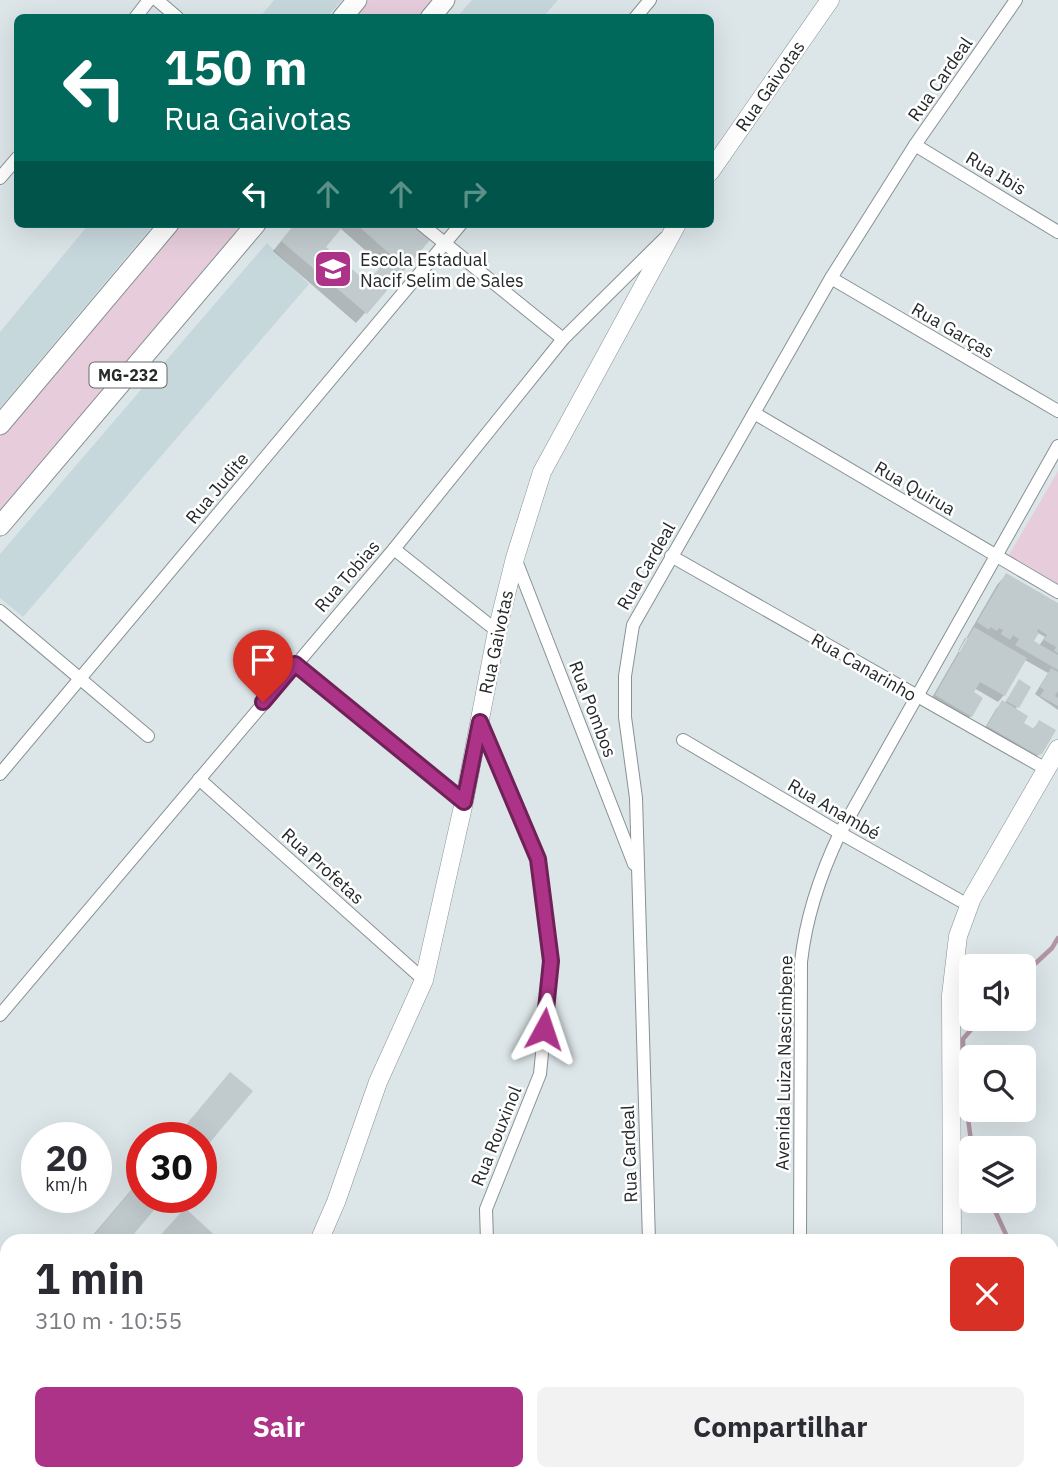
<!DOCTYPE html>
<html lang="pt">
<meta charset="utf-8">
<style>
:root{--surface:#fff;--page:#f2f2f3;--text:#2b2b33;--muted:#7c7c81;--accent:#ad3388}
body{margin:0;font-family:"IBM Plex Sans",sans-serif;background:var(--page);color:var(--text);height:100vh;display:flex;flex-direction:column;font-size:26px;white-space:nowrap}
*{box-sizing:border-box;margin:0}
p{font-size:23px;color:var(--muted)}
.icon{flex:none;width:38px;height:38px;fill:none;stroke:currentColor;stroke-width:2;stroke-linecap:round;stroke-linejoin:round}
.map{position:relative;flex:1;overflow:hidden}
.sheet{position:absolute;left:0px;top:1234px;width:1059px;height:247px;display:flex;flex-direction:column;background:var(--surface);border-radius:21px 21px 0 0;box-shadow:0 7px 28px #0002}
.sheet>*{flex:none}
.hud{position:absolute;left:14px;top:14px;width:700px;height:214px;border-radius:10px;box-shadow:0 7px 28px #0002;background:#00695c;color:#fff;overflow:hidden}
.fabs{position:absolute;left:959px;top:954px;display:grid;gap:14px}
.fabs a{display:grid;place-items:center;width:77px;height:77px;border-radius:10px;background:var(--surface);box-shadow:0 7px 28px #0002;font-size:35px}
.speed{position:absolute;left:21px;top:1122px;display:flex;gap:14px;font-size:35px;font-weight:700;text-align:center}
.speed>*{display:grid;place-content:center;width:91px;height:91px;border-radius:50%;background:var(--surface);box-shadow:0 7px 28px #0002;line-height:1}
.speed small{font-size:18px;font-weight:400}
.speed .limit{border:10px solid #d22;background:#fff;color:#111}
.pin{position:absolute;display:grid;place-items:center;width:60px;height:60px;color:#fff;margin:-72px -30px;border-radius:50% 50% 50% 0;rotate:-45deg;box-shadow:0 0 7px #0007}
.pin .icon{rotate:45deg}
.me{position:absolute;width:77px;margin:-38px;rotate:5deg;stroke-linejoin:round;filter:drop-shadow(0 0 5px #0008)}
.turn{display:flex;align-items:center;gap:24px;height:147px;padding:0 35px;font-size:32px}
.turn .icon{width:91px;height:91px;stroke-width:2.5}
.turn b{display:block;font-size:49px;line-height:60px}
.lanes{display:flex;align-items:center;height:66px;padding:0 35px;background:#0003;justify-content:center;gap:35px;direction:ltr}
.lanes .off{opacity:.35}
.round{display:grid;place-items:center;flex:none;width:74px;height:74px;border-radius:10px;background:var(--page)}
.summary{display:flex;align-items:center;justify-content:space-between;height:119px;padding:0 35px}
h1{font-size:42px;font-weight:800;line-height:52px}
.primary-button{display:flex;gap:14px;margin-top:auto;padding:14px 35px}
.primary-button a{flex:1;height:80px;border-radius:10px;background:var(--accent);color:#fff;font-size:28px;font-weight:800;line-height:80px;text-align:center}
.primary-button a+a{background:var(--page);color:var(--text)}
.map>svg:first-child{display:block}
.built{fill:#c7d8dd}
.green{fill:#e7cddc}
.shadow{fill:#0003;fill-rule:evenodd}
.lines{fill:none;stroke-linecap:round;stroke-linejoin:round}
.stream{stroke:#b195a5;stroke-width:4.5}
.building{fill:#c1cacd}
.street-casing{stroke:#889193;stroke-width:14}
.secondary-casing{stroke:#889193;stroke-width:19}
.primary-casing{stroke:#889193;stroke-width:21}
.street{stroke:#fff;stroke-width:12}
.secondary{stroke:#fff;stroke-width:18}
.primary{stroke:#fff;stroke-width:19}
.route-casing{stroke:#702158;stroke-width:18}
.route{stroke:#ad3388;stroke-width:12}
.labels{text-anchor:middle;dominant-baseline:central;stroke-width:5;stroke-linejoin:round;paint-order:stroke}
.shield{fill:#fff;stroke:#66696a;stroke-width:2}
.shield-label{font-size:16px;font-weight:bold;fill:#25292a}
.street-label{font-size:18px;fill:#25292a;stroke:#fff}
.poi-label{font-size:18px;fill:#25292a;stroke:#fff;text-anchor:start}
</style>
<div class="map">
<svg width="1058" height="1480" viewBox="0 0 1058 1480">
<rect width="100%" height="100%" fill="#dce5e8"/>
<g class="built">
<polygon points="274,0 342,0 327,17 260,17"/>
<polygon points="472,0 558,0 543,17 457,17"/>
<polygon points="89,224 154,224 0,408 0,332"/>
<polygon points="267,243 309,284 23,617 0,598 0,554"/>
</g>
<g class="green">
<polygon points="369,0 433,0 418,17 354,18"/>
<polygon points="180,224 245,224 0,510 0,437"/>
<polygon points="1058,471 1058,584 1009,555"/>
</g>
<g class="shadow">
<path d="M 295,224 L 408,224 L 428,241 L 356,323 L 273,251 ZM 340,228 L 383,266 L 367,284 L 323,247 Z"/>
<path d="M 1006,575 L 1058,605 L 1058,710 L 1035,694 L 1048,673 L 1025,660 L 1004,695 L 998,702 L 974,688 L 971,716 L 965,722 L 930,701 L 997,585 ZM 1038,633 L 1045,637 L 1039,646 L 1031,641 ZM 965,638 L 969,638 L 961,653 L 958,651 Z"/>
<polygon points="1019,682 1029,687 1015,710 1021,724 1032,730 1039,722 1040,753 1033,760 982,733 996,709 1002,703 1004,704"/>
<polygon points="142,1177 142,1197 162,1197 126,1241 88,1241"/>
</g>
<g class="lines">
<g class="stream">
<polyline points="1024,974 1052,948 1058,938"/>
<polyline points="972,1148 964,1089 963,1039 981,1018"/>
<polyline points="990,1200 1009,1241"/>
<polyline points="1052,1409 1058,1459"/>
</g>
</g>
<g class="building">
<polygon points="295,224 345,224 326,247 367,282 391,255 356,224 411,224 430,240 367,314 281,241"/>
<polygon points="1006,573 1058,603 1058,653 1054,651 1056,647 1044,640 1047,635 1038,629 1037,631 1039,633 1034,641 1058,655 1058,670 1015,645 1019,639 1013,635 1010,640 1001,634 1003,630 999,628 997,631 990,627 989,630 977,622"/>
<polygon points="974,627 1027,658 1005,696 980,682 974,692 983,698 972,717 935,695"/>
<polygon points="1051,668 1058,672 1058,691 1055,696 1058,698 1058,706 1040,696 1044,690 1040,687"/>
<polygon points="1019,679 1031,687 1019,708 1006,701"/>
<polygon points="1002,700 1028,716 1024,723 1034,729 1039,720 1056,730 1042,754 1037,755 987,726"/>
<polygon points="230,1072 253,1091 201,1153 201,1138 175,1138"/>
<polygon points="142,1177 142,1197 165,1197 128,1241 89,1241"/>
<polygon points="185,1208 221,1241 155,1241"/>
</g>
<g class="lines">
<defs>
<g id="street">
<polyline points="157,0 178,18"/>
<polyline points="135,18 149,0"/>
<polyline points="635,18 650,0"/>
<polyline points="915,145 1058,232"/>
<polyline points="0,178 18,157"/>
<polyline points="421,224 563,339"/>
<polyline points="831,278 1058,411"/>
<polyline points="754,413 1058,592"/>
<polyline points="394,549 497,631"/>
<polyline points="671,556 1046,769"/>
<polyline points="515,558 634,864"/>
<polyline points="0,611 148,736"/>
<polyline points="295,665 464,802"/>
<polyline points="480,722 538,859 551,961 540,1074 486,1209 487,1241"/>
<polyline points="683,740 840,833 968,905"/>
<polyline points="0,774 461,224"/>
<polyline points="199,779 424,980"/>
<polyline points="0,1015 394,549 563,339 665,238"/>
<polyline points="649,1241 636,798 625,717 625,676 633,625 831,278 915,145 1016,0"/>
<path d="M 800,1241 L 801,962 C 806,916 820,875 840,833 L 1058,446"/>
<polyline points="1052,1263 1058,1263"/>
<polyline points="489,1474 490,1480"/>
<polyline points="652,1474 653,1480"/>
<polyline points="806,1474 806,1480"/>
</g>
<g id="secondary">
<polyline points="710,172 830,0"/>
<polyline points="319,1241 336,1202 378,1082 424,980 464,802 497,631 515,558 542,472 677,224"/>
<polyline points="952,1241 951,995 958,936 972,898 1058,749"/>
<polyline points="373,1474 376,1480"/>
<polyline points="955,1474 955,1480"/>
</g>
<g id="primary">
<polyline points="342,18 357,0"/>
<polyline points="430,18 445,0"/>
<polyline points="0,425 169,224"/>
<polyline points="0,526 256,224"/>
</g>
</defs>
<use href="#street" class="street-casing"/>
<use href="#secondary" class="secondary-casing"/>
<use href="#primary" class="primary-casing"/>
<use href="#street" class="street"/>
<use href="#secondary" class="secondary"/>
<use href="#primary" class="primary"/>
</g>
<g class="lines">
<defs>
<polyline id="route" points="263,702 295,664 464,802 480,722 538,859 551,961 544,1029"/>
</defs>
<use href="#route" class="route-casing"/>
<use href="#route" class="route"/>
</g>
<defs>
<symbol id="school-square" viewBox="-11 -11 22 22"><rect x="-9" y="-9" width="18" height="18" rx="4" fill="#ad3388" stroke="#fff"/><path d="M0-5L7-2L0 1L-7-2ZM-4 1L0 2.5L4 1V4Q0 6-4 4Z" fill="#fff"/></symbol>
</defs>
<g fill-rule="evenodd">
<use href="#school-square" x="311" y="247" width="44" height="44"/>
</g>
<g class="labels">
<rect class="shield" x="89.5" y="362.5" width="77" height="25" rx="5"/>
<g class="shield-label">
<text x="128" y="375">MG-232</text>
</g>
<g class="street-label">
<text transform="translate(940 79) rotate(-55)">Rua Cardeal</text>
<text transform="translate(770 86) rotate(-55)">Rua Gaivotas</text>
<text transform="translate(996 173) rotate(31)">Rua Ibis</text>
<text transform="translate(953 330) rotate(30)">Rua Garças</text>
<text transform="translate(217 488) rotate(-50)">Rua Judite</text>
<text transform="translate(915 488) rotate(30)">Rua Quirua</text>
<text transform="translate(646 566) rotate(-60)">Rua Cardeal</text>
<text transform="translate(347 576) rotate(-49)">Rua Tobias</text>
<text transform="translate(496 642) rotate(-78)">Rua Gaivotas</text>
<text transform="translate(864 667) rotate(30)">Rua Canarinho</text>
<text transform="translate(593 709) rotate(69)">Rua Pombos</text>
<text transform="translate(834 809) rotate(30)">Rua Anambé</text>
<text transform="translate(323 866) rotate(42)">Rua Profetas</text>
<text transform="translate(784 1063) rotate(-89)">Avenida Luiza Nascimbene</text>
<text transform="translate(496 1136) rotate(-68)">Rua Rouxinol</text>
<text transform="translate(629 1154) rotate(-92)">Rua Cardeal</text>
</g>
<g class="poi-label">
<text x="360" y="259">Escola Estadual<tspan x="360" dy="21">Nacif Selim de Sales</tspan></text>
</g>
</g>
</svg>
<div class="fabs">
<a><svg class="icon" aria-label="sound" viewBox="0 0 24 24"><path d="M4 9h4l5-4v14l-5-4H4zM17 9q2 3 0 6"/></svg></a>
<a><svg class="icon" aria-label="search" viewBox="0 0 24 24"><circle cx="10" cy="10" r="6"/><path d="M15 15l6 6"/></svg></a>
<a><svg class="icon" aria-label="layers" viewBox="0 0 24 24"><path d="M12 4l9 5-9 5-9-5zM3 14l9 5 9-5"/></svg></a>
</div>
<div class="speed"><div>20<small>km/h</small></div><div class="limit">30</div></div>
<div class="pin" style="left:263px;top:702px;background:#d93025"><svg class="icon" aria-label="arrive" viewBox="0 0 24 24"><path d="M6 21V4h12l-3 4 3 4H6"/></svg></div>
<svg class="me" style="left:544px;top:1029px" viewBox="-20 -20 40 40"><path d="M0-17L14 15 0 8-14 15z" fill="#ad3388" stroke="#fff" stroke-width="4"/></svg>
<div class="hud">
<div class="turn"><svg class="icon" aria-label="left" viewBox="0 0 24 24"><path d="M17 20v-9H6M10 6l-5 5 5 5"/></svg><div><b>150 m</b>Rua Gaivotas</div></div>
<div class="lanes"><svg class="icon" aria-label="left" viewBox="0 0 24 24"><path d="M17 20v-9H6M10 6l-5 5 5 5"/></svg><svg class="icon off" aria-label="ahead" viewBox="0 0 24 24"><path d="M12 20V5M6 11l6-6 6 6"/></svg><svg class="icon off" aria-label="ahead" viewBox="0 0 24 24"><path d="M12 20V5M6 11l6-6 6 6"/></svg><svg class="icon off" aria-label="right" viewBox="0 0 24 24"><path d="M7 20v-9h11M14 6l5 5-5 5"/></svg></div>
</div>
<section class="sheet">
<div class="summary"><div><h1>1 min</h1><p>310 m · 10:55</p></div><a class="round" style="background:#d93025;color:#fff"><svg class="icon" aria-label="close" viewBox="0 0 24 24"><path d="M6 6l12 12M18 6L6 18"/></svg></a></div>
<div class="primary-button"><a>Sair</a><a>Compartilhar</a></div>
</section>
</div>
